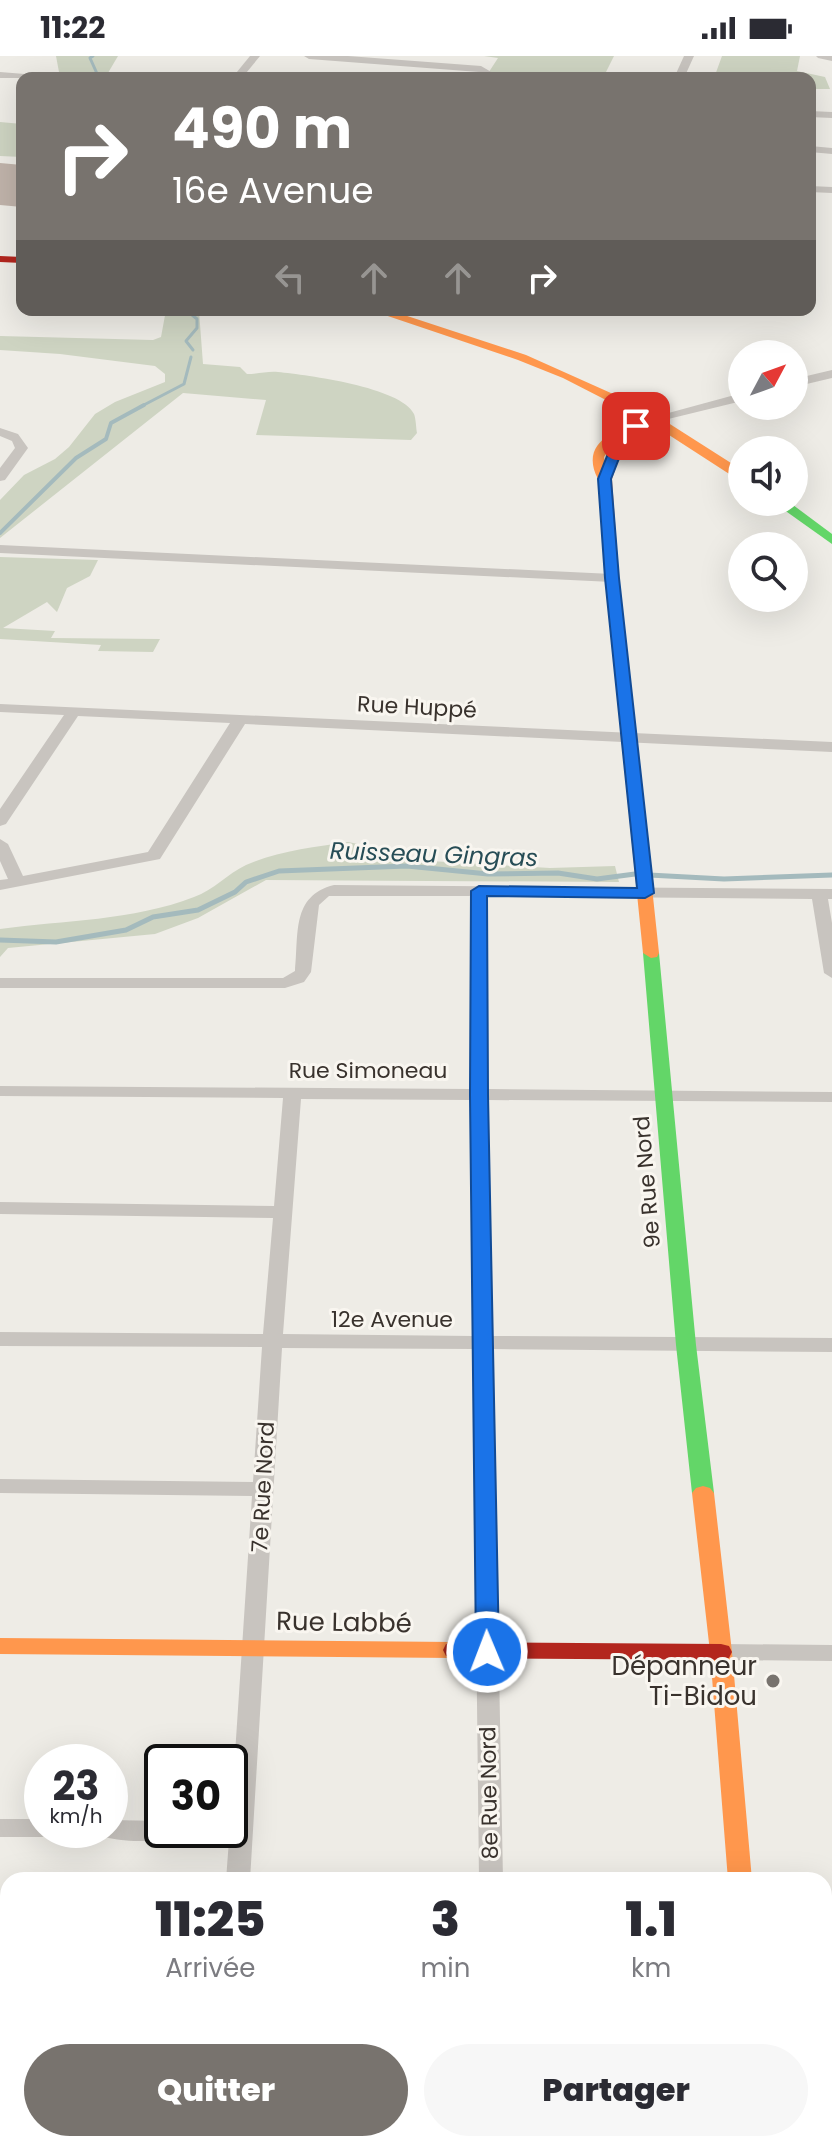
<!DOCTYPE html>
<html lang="fr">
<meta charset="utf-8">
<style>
:root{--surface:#fff;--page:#f7f7f7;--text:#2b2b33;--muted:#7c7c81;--accent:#78736e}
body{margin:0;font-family:Poppins,sans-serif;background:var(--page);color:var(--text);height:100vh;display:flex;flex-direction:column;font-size:30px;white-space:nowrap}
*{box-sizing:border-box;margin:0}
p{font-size:26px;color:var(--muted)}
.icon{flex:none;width:44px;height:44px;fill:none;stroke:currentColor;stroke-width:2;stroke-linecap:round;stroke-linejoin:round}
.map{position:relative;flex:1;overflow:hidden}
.details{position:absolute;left:0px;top:1816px;width:832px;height:280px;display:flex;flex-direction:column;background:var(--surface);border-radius:24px 24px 0 0;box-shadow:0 8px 32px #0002}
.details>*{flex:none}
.banner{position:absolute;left:16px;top:16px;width:800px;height:244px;border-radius:16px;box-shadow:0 8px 32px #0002;background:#78736e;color:#fff;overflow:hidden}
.needle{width:52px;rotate:49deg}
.controls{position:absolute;left:728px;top:284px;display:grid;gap:16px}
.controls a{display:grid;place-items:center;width:80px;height:80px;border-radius:50%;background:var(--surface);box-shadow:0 8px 32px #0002;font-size:40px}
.speed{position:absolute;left:24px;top:1688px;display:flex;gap:16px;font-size:40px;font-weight:700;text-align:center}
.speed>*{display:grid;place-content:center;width:104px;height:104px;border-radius:50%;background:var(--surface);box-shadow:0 8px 32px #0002;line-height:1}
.speed small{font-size:20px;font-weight:400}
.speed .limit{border:4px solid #111;border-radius:12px;background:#fff;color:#111}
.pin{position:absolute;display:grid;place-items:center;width:68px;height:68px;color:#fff;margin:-34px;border-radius:16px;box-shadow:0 4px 12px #0006}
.me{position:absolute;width:88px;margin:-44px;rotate:359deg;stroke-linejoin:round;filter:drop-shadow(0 0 6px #0008)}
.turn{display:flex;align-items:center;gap:28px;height:168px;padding:0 24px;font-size:36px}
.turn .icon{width:104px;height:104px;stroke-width:2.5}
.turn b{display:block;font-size:56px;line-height:68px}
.lanes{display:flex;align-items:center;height:76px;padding:0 24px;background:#0003;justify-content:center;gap:40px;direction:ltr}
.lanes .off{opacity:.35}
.eta{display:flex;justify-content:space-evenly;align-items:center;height:136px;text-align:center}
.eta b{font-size:48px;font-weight:800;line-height:56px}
.primary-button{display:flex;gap:16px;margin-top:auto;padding:16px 24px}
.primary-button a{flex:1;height:92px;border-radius:48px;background:var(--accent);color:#fff;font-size:32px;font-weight:800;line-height:92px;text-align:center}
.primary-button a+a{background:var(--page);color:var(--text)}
.status{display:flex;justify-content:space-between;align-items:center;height:56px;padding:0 40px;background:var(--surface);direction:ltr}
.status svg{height:22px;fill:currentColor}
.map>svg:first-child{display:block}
.green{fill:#ced4c2}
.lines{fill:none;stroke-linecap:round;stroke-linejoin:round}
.stream-far2{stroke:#a4babd;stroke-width:3}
.stream-far1{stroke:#a4babd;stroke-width:4}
.stream{stroke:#a4babd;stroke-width:5}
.building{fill:#c0b3aa}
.street{fill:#c8c4bf;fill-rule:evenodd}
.fast{fill:#63d668;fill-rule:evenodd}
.slow{fill:#ff974d;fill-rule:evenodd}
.jam{fill:#b3261e;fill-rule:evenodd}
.route{fill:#1a73e8;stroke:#114b97;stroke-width:2}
.poi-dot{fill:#78736e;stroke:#f9f6f0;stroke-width:3}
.labels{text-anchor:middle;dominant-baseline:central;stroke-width:6;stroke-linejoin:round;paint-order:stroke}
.street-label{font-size:22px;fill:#39322d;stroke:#f9f6f0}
.water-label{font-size:24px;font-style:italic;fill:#274d56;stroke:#f9f6f0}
.near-street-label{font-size:26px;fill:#39322d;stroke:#f9f6f0}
.near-poi-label{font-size:26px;fill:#39322d;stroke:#f9f6f0;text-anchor:end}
</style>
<div class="status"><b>11:22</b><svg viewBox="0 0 49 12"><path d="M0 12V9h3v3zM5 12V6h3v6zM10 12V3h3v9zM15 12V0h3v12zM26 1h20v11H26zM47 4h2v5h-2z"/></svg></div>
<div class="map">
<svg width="832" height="2096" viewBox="0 0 832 2096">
<rect width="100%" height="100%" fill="#eeece6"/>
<g class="green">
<polygon points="56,0 118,0 105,22 65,22 59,16"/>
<polygon points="484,0 614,0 603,22 485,22 498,2"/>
<polygon points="722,0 800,0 797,15 825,21 830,33 810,33 810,22 714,22"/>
<polygon points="0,66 22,68 22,101 0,100"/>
<path d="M 166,254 L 199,255 L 203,308 L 240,311 L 247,318 C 258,318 268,315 278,316 C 307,319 401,331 414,358 C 416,363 416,372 417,377 L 411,384 L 256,379 L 266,344 L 183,337 L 0,482 L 0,444 L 24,419 L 55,403 L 69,391 L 95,358 L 115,346 L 165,326 L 165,318 L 155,310 L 60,298 L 0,294 L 0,280 L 153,284 L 161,281 Z"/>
<polygon points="0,501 98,504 90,520 67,532 57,556 47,546 3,572 55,575 51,582 160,583 153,596 98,595 101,589 0,583"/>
<path d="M 348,786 L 368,790 L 382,798 L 430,805 L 550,812 L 615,810 L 619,826 L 266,824 L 198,862 L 155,878 L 8,892 L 0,901 L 0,873 C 65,864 132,865 194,841 C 214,834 227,818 246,809 C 278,795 314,791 348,786 Z"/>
</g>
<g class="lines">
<g class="stream-far2">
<polyline points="93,0 90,2 99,22"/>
<polyline points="186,254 197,263 197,272 186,285 193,294"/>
<polyline points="140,351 184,328 191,301"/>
</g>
<polyline class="stream-far1" points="0,477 76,402 106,383 111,367 144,349"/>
<g class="stream">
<polyline points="649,819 724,823 832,819"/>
<polyline points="0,884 56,886 126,874 153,861 198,854 235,836 246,826 279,815 407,810 488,818 558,817 597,823 635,818"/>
</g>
</g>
<polygon class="building" points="0,107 22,109 22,151 0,149"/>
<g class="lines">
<g class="street">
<polygon points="250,0 260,0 242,22 232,22"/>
<polygon points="304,0 348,0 481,10 493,17 490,22 480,22 482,18 479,16 309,3"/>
<polygon points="684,0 694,0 684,22 674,22"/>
<polygon points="816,0 832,0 832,5 818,2"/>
<polygon points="0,16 37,19 42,22 0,22"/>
<polygon points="810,55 832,56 832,62 810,61"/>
<polygon points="810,90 832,92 832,98 810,96"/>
<polygon points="810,130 832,131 832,137 810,136"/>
<polygon points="832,314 832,322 794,331 794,323"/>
<polygon points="742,337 742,345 656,366 650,362"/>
<polygon points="0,372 18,378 28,392 5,424 0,425 0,412 15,392 12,385 0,380"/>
<polygon points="0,489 612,518 619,522 612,526 0,497"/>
<polygon points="0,648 832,686 832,696 245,668 160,803 0,834 0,824 8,823 0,805 0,783 8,788 23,820 148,796 230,667 78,660 6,768 0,770 0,753 64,659 0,656"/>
<path d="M 334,829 L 832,833 L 832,843 L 828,843 L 832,867 L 832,922 L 824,917 L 812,843 L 487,840 L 488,1033 L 832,1036 L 832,1046 L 488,1044 L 493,1280 L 832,1282 L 832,1296 L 493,1293 L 503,1824 L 479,1824 L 473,1293 L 282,1292 L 250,1824 L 226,1824 L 229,1784 L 189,1781 L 185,1774 L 230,1774 L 252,1440 L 0,1437 L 0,1423 L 253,1426 L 262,1291 L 0,1290 L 0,1276 L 263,1278 L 273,1162 L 0,1158 L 0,1146 L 274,1150 L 283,1042 L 0,1040 L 0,1030 L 470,1033 L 471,840 L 329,840 L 319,849 L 311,916 L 304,926 L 285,932 L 0,932 L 0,922 L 283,922 L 295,915 C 299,878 291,840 334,829 ZM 301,1043 L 470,1044 L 473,1280 L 283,1278 Z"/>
<polygon points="721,1588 832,1589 832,1605 721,1604 713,1602 710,1596 713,1590"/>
<polygon points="0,1763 42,1763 42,1774 53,1774 50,1779 42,1781 0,1781"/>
<path d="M 110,1764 L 162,1765 L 162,1774 L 174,1774 L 170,1781 C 152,1787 120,1786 102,1780 L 99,1774 L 110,1774 Z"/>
<rect x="0" y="1971" width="8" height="22"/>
<rect x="824" y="1976" width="8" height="22"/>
<polygon points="208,2088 234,2088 233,2096 207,2096"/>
<polygon points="481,2088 507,2088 508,2096 482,2096"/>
</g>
<g class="fast">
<polygon points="773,446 789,446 832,478 832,488"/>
<polygon points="651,892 659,897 696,1289 714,1437 710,1442 696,1442 692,1437 676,1289 643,897"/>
</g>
<g class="slow">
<path d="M 370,254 L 389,254 L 526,299 L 660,359 L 662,363 L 742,414 L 742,424 L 737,423 L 652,368 L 627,379 L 612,423 L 619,522 L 659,897 L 657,901 L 651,902 L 643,897 L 605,522 L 598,423 C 579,387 615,374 643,363 L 563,322 L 518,304 ZM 612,389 L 605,407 L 604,401 Z"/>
<polygon points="703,1430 710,1432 714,1437 732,1596 752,1824 728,1824 710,1596 692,1437 696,1432"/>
<polygon points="0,1582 454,1586 462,1588 465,1594 462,1600 454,1602 0,1598"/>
<polygon points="751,2088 777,2088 778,2096 752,2096"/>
</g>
<g class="jam">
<polygon points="0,200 22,201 22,207 0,206"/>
<polygon points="454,1586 721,1588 729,1590 732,1596 729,1602 721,1604 454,1602 446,1600 443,1594 446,1588"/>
</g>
</g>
<polygon class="route" points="632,367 643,370 627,382 611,423 619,522 654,837 645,842 487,840 488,1039 499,1596 495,1602 487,1604 479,1602 476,1596 470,1039 471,835 479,830 637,832 605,522 598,423 615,380"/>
<circle class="poi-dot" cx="773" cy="1625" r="8"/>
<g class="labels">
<g class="street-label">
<text transform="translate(417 651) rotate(3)">Rue Huppé</text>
<text x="368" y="1014">Rue Simoneau</text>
<text transform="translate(647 1126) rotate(-95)">9e Rue Nord</text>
<text x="392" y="1263">12e Avenue</text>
<text transform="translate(263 1431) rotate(-87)">7e Rue Nord</text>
<text transform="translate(489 1737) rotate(-91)">8e Rue Nord</text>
</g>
<g class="water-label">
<text transform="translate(434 798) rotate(2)">Ruisseau Gingras</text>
</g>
<g class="near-street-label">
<text transform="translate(344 1566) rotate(1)">Rue Labbé</text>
</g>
<g class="near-poi-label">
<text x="757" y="1610">Dépanneur<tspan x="757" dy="30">Ti-Bidou</tspan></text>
</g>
</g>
</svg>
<div class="controls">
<a><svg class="needle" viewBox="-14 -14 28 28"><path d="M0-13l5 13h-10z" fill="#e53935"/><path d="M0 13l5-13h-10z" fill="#7c7c81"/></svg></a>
<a><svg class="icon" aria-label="sound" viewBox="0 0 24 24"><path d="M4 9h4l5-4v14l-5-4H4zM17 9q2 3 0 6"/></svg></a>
<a><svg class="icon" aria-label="search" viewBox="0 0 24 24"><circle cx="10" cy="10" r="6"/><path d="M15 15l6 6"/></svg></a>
</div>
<div class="speed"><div>23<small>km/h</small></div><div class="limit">30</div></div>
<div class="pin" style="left:636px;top:370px;background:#d93025"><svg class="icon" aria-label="arrive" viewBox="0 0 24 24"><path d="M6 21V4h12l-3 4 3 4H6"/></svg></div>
<svg class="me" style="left:487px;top:1596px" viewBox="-20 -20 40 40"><circle r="17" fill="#1a73e8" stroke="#fff" stroke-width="3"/><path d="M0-11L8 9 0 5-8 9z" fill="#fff"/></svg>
<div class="banner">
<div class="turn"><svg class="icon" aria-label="right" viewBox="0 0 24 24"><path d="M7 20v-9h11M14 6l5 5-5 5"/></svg><div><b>490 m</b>16e Avenue</div></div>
<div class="lanes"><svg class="icon off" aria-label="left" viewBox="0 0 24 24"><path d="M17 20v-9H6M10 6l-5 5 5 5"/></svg><svg class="icon off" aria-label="ahead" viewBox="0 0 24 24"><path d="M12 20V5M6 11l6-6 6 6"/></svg><svg class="icon off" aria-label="ahead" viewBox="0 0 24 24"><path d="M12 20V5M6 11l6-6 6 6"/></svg><svg class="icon" aria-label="right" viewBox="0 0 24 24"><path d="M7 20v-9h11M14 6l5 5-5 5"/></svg></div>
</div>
<section class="details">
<div class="eta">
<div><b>11:25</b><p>Arrivée</p></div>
<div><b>3</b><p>min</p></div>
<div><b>1.1</b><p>km</p></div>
</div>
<div class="primary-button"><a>Quitter</a><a>Partager</a></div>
</section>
</div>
